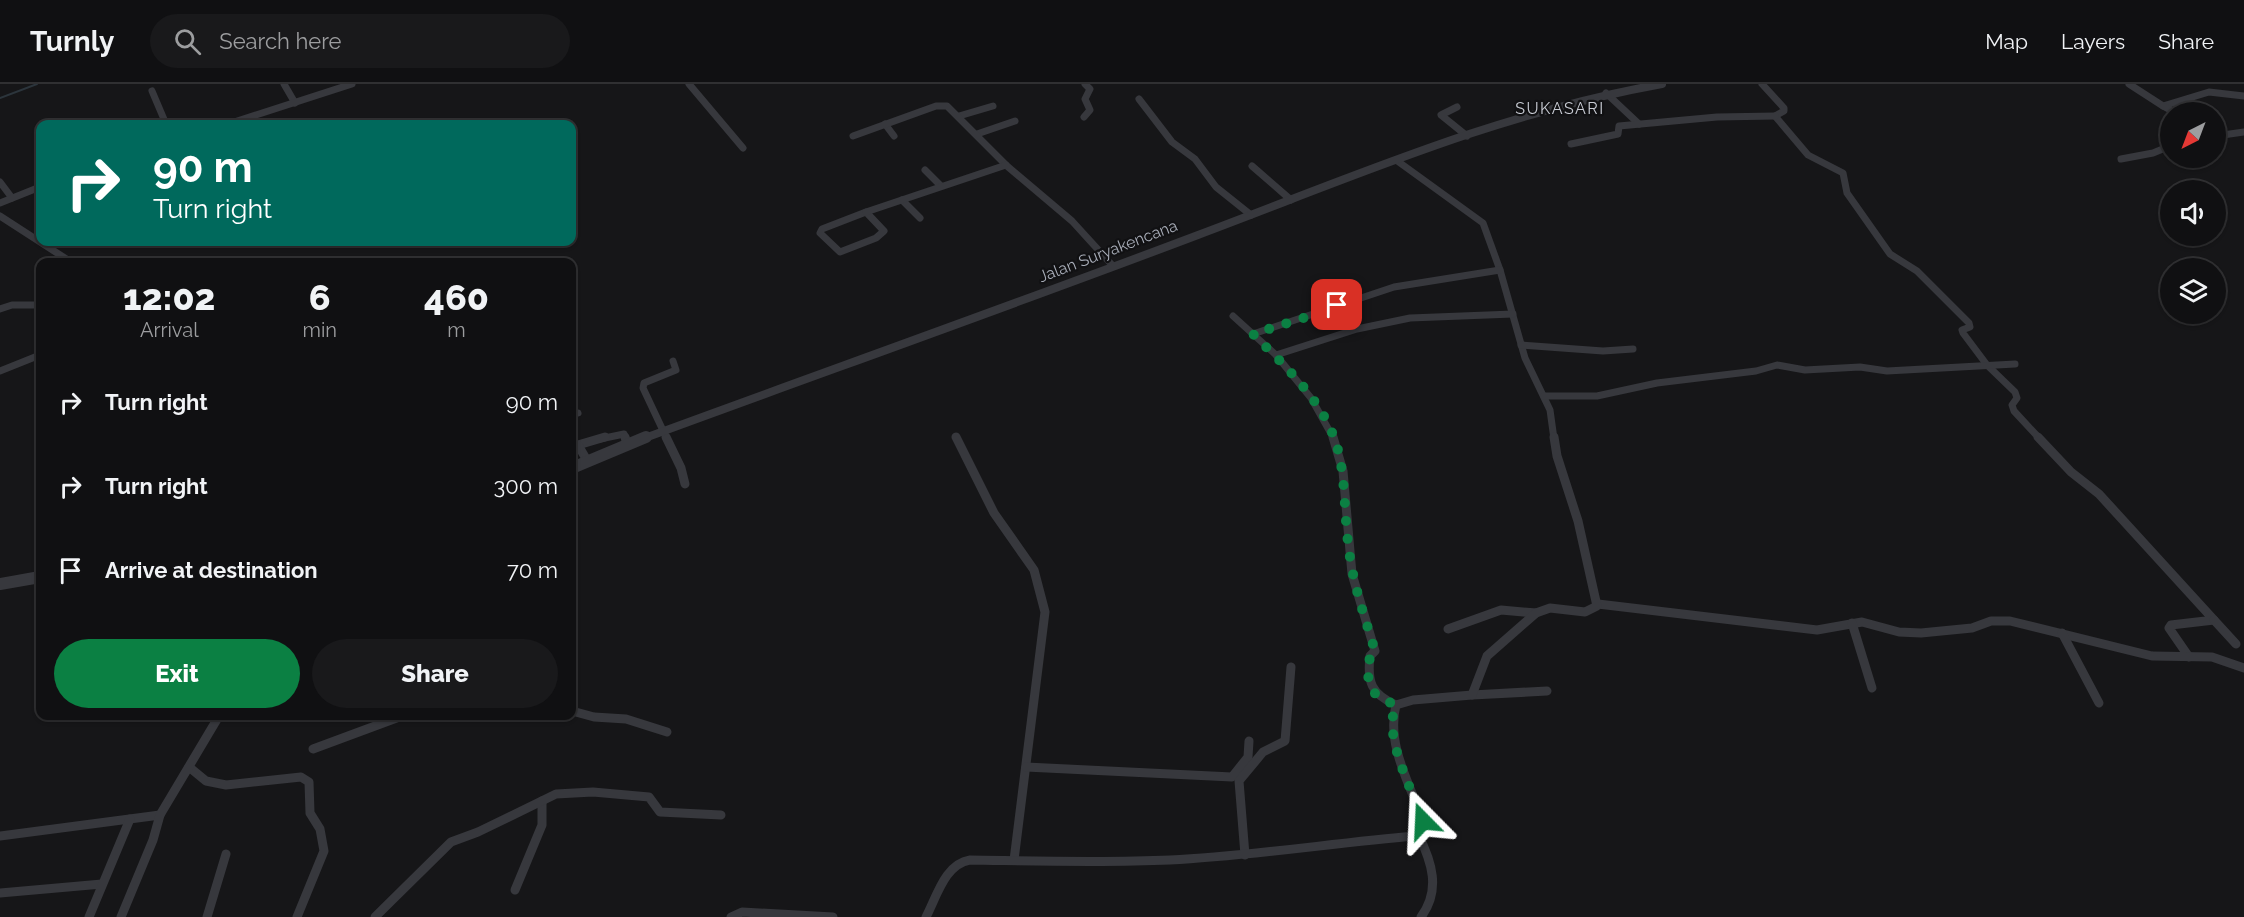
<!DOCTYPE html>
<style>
:root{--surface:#101012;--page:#19191b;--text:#f1f3f6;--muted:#9c9d9f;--line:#303032;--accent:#0b8043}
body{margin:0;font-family:Raleway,sans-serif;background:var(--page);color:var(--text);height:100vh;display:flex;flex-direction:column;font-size:22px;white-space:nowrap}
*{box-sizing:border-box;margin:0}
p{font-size:20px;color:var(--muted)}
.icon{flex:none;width:33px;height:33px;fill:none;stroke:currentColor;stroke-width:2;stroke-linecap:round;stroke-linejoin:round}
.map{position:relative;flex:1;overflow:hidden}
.sheet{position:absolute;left:36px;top:174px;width:540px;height:462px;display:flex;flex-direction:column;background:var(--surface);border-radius:12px;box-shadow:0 2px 4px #0004,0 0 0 2px var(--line)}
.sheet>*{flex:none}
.banner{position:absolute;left:36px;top:36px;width:540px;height:126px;border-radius:12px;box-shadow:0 2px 4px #0004,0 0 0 2px var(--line);background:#00695c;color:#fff;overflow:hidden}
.needle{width:39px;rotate:222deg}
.controls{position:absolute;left:2160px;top:18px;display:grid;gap:12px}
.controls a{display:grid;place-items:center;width:66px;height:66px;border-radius:50%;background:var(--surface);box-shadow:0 2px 4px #0004,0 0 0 2px var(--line);font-size:30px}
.pin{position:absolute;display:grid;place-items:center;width:51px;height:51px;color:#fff;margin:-26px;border-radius:12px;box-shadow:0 3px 9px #0006}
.me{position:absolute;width:66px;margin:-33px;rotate:339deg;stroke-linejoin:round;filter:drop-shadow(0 0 4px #0008)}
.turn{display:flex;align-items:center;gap:21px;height:126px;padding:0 18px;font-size:27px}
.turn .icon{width:78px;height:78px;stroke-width:2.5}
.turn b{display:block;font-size:42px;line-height:51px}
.eta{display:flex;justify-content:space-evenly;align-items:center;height:102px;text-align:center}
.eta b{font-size:36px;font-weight:800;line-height:42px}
.cta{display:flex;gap:12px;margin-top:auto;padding:12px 18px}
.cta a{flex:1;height:69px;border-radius:36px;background:var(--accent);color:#fff;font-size:24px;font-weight:800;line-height:69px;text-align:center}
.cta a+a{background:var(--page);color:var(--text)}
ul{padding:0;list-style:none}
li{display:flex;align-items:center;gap:18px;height:84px;padding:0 18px}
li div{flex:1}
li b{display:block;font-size:22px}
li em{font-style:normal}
header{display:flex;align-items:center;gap:36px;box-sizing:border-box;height:84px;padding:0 30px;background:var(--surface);border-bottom:2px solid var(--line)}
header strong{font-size:28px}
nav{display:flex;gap:33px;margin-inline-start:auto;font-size:21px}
.search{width:420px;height:54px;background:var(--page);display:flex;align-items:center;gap:15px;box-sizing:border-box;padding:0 21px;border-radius:33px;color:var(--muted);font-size:22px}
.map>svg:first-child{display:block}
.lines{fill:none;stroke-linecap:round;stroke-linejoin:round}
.stream{stroke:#2c353c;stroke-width:2}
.minor-far1{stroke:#37383d;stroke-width:7}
.minor{stroke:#37383d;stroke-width:9}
.tertiary-far1{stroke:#37383d;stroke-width:8}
.tertiary{stroke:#37383d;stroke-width:12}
.route{stroke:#0b8043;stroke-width:10;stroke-dasharray:0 18}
.labels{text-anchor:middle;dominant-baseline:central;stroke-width:4.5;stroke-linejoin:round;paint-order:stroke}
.far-quarter-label{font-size:16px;letter-spacing:1.5px;fill:#c9ccd4;stroke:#111113}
.street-label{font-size:16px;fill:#a8adb8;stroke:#111113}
</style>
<header>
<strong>Turnly</strong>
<div class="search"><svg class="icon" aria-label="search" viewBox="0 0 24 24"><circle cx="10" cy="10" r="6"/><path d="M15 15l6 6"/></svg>Search here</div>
<nav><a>Map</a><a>Layers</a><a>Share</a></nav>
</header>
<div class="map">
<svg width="2244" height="833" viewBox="0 0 2244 833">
<rect width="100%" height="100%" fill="#161618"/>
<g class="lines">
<polyline class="stream" points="0,14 37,0"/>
<g class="minor-far1">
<polyline points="284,0 295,19"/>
<polyline points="689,0 743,64"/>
<polyline points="1762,0 1784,24 1784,27 1775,32 1808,71 1843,89 1847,109 1890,170 1917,187 1969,239 1970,243 1962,246 1963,249 1987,281 2015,308 2017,314 2012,321 2014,327 2040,355"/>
<polyline points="2129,0 2163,22 2209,8 2244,12"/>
<polyline points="152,7 166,40"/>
<polyline points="1606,9 1639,40"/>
<polyline points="1139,15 1172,58 1195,75 1216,103 1251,131"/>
<polyline points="2163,22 2174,28"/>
<polyline points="1457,23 1441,31 1467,52"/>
<polyline points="959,32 993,22"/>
<polyline points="1084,33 1090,26 1085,15 1090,5 1085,0"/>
<polyline points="228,40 352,0"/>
<polyline points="885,40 894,52"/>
<polyline points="2163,46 2170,42"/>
<polyline points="977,50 1015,37"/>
<polyline points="853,52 936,22 947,22 1007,82 1072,137 1113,182"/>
<polyline points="2216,52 2244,48"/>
<polyline points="1571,60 1618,50 1619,42 1717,33 1775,32"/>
<polyline points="2121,75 2153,69 2170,62"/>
<polyline points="1396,76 1483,139 1500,186 1525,274 1550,326 1554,355"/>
<polyline points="1252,82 1291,116"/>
<polyline points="925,86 941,102"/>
<polyline points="0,98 12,114"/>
<polyline points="902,116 920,134"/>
<polyline points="0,119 40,103"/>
<polygon points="866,128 884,147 876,154 840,168 820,149 822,145"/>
<polyline points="866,128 1006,81"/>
<polyline points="0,132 71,178"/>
<polyline points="0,225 12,221 40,221"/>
<polyline points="1233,232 1276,271 1357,245 1410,234 1513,230"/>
<polyline points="1253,250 1394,203 1500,186"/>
<polyline points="1521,261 1603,267 1633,265"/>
<polyline points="1276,271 1311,314 1334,355"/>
<polyline points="0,287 40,271"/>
<polyline points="1544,312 1597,312 1657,299 1756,287 1777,281 1805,286 1860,283 1887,287 2015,280"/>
<polyline points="572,331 578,329"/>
<polyline points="600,355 624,350 625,355"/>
<polyline points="667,355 643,304 644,299 676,286 673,277"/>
</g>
<g class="minor">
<polyline points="625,353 627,360"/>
<polyline points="666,353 681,384 685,400"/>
<polyline points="956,353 994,429 1034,486 1045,528 1014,776"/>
<path d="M 1333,353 L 1343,387 L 1352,490 L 1375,567 L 1370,572 C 1367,598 1371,610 1396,621"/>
<polyline points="2038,353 2071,388 2099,410 2214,536 2171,541 2169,544 2189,573"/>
<polyline points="578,361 605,353"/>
<polyline points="572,363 578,361 588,378"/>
<polyline points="1598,520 1817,546 1862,538 1899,548 1921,549 1972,544 1991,537 2010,537 2152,572 2212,573 2244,584"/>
<polyline points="2214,536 2236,560"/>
<polyline points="1852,539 1872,604"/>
<polyline points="1448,545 1501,526 1536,529"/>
<polyline points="2062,549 2099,619"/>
<polyline points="1472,611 1547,607"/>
<polyline points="572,627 594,633 626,635 667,648"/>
<polyline points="313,665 402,632"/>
<polyline points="189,683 206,697 226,701 301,693 309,698 310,729 320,745 324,767 297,833"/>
<polyline points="1026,683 1232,693 1248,673 1249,657"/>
<path d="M 1418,750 C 1432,778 1441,806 1421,833"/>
<polyline points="0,752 160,731"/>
<polyline points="1245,771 1239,697 1263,668 1285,657 1291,583"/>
<polyline points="515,806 542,741 542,717"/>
<polyline points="0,809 102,800"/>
<polyline points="89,833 130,735"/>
<polyline points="121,833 153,756 160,731 219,632"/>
<polyline points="207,833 226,770"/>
<polyline points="375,833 451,758 478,748 556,710 593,708 649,713 660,728 721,731"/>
<polyline points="731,833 742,828 833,833"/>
<path d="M 926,833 C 937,812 945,780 970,776 C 1037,777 1104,779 1170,776 C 1252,772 1333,759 1415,752 L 1423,737 C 1410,700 1386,661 1396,621 L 1413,616 L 1472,611 L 1487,572 L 1536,529 L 1550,524 L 1585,528 L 1597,522 L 1578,437 L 1557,372 L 1554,353"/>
</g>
<path class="tertiary-far1" d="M 642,355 C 827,287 1013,221 1198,151 C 1353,93 1498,29 1662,0"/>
<g class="tertiary">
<polyline points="572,384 646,353"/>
<polyline points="0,500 40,493"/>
</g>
</g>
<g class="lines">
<path class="route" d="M 1337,221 L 1319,229 L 1253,250 C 1285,282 1326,319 1338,366 C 1346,398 1344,433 1349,466 C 1353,500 1365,534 1375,567 L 1370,572 C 1366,601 1367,610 1396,621 C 1382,652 1413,707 1423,737"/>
</g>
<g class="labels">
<g class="far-quarter-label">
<text x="1560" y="24">SUKASARI</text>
</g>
<g class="street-label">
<text transform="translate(1108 167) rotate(-21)">Jalan Suryakencana</text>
</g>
</g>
</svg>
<div class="controls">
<a><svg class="needle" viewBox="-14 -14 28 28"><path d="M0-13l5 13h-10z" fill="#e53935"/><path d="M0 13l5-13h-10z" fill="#9c9d9f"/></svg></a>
<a><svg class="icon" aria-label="sound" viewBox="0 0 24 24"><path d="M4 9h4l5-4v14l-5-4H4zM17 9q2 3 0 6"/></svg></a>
<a><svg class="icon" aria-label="layers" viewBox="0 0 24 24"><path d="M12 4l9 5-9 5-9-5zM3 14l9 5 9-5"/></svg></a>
</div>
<div class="pin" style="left:1337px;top:221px;background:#d93025"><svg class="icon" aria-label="arrive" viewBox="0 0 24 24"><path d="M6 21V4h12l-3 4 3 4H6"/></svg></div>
<svg class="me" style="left:1423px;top:737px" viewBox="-20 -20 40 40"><path d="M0-17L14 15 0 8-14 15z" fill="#0b8043" stroke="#fff" stroke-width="4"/></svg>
<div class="banner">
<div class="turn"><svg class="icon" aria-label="right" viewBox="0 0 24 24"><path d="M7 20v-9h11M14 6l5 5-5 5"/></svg><div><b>90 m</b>Turn right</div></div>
</div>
<section class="sheet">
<div class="eta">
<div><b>12:02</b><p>Arrival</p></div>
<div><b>6</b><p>min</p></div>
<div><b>460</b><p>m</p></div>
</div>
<ul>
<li><svg class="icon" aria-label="right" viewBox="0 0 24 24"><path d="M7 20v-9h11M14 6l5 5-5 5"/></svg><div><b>Turn right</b></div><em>90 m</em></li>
<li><svg class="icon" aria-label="right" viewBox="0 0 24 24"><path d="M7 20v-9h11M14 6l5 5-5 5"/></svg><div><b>Turn right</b></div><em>300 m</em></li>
<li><svg class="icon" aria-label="arrive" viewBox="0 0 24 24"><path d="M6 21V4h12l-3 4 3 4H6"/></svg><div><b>Arrive at destination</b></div><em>70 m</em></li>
</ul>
<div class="cta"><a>Exit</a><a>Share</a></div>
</section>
</div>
